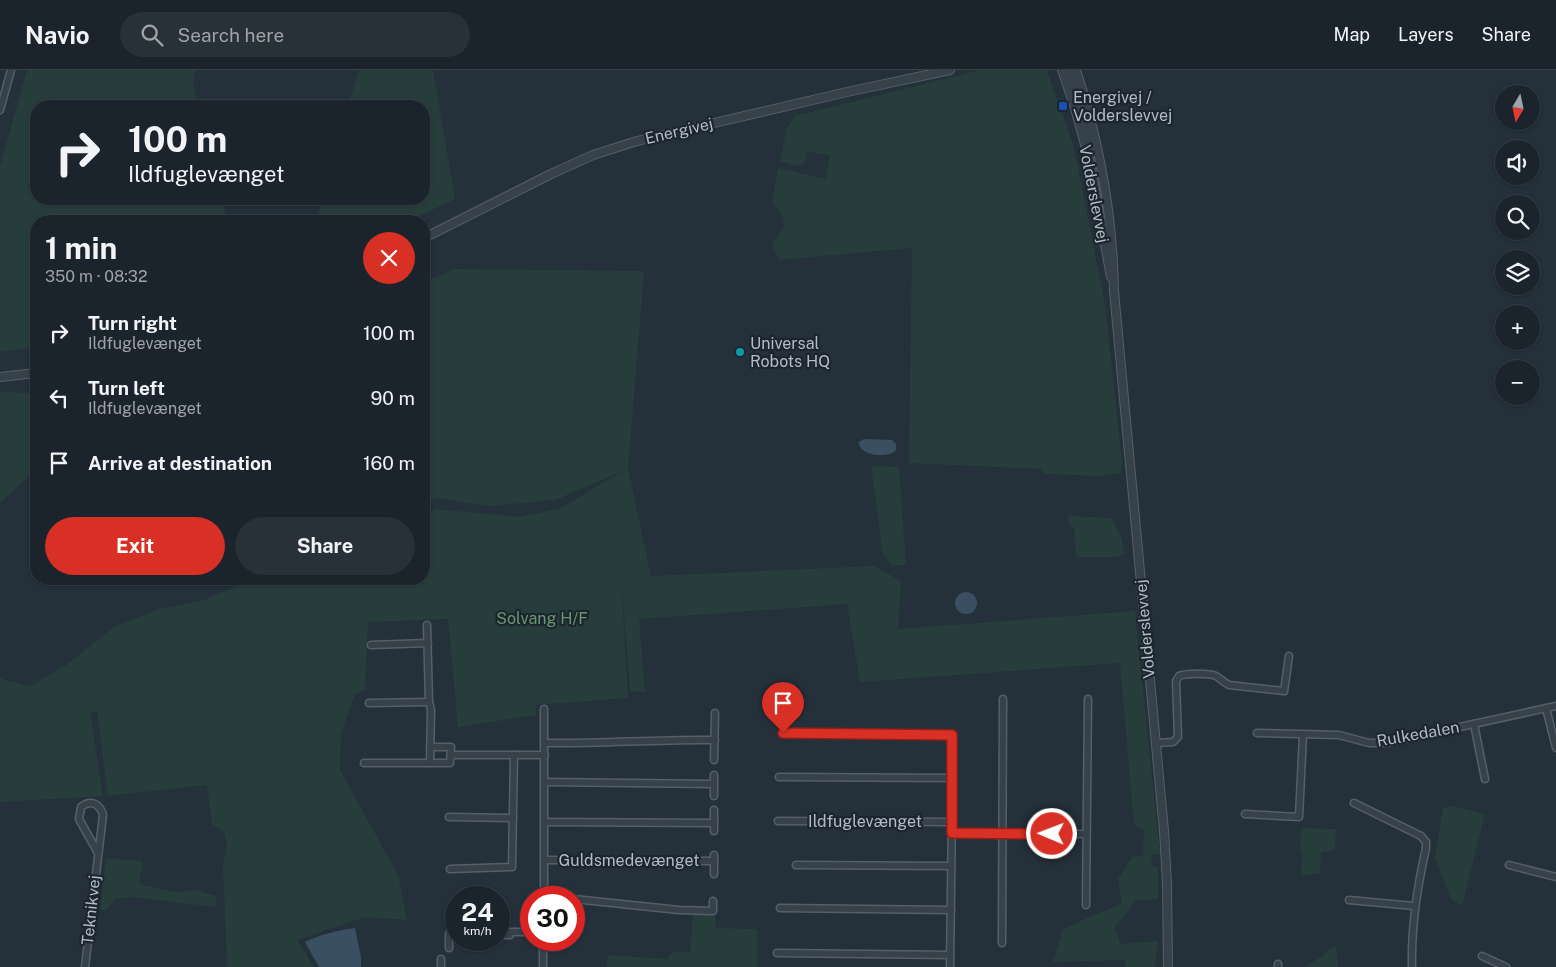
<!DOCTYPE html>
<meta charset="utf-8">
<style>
:root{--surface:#1b242c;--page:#283038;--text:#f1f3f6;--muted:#a0a4a9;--line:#394148;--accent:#d93025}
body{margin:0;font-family:"Public Sans",sans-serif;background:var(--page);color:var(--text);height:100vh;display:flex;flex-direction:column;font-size:19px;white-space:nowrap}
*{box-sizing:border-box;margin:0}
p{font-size:16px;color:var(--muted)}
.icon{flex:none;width:28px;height:28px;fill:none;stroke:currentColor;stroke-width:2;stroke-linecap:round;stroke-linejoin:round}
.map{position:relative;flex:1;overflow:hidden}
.details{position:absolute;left:30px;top:145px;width:400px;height:370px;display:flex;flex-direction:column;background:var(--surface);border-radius:20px;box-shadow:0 1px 4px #0004,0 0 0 1px var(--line)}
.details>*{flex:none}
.banner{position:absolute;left:30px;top:30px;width:400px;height:105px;border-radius:20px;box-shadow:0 1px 4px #0004,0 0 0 1px var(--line);background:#1b242c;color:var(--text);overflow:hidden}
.needle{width:32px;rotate:189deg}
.controls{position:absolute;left:1495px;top:15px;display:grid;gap:10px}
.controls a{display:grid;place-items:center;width:45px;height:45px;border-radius:50%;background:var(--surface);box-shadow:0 1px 4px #0004,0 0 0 1px var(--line);font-size:25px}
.speed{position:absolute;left:445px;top:816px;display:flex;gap:10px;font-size:25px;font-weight:700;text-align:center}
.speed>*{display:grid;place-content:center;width:65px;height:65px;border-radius:50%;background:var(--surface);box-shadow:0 1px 4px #0004,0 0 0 1px var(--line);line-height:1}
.speed small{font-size:12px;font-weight:400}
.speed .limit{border:8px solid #d22;background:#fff;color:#111}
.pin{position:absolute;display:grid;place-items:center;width:42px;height:42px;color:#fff;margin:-51px -21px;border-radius:50% 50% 50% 0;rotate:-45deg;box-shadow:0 0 5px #0007}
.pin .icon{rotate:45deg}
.me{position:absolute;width:55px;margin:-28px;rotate:271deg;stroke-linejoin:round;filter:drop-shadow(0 0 4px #0008)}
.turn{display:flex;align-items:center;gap:18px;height:105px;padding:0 15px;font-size:22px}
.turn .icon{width:65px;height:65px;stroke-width:2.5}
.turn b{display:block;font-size:35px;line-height:42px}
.round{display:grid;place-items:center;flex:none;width:52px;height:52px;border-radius:26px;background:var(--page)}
.headline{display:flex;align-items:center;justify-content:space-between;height:85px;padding:0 15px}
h1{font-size:30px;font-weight:700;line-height:38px}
.primary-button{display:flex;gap:10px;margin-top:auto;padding:10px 15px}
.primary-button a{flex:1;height:58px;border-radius:30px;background:var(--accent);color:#fff;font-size:20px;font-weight:700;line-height:58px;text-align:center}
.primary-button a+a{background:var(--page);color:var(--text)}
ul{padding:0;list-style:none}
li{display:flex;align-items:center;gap:15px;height:65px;padding:0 15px}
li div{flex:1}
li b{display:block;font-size:19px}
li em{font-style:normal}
header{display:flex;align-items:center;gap:30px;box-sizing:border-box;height:70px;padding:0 25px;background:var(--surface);border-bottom:1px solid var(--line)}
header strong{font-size:24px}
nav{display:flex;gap:28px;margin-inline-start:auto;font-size:18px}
.search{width:350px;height:45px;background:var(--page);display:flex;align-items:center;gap:12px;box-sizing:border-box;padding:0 18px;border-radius:28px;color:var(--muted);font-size:19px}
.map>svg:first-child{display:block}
.green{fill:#273d3c}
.water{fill:#3a5062}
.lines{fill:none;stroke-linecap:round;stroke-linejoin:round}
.minor-casing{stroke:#565f68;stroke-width:9}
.tertiary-casing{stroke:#565f68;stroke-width:10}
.minor{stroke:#37414a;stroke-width:6}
.tertiary{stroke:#37414a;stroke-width:8}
.route-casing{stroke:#8d1f18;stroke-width:12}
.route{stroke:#d93025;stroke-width:9}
.transit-dot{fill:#1a4fb4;stroke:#1d262f;stroke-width:2}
.culture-dot{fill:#0f9aa8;stroke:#1d262f;stroke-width:2}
.labels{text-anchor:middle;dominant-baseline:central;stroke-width:4.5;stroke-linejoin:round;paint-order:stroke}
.poi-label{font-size:16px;fill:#b3bcc6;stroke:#1d262f;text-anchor:start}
.street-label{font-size:16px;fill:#b3bcc6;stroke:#1d262f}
.park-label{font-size:16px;fill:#6b9670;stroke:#1d262f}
</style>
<header>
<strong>Navio</strong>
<div class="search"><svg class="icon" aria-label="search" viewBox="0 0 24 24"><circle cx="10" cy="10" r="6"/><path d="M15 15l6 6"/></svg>Search here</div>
<nav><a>Map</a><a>Layers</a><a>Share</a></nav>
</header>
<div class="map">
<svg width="1556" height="897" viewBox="0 0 1556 897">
<rect width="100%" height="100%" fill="#24303a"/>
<g class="green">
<polygon points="27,0 195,0 193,14 199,36 36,36 36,129 222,129 227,151 36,151 36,278 0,281 0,97"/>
<polygon points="359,0 433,0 455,129 409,151 316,151 323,129 424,129 424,36 348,36"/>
<path d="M 981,0 L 1047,0 C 1055,26 1066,52 1074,78 L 1105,234 L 1122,391 L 1121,403 L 1098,406 L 1045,404 L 1041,399 L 909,393 L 912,178 L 778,190 L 772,172 C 789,155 787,150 772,131 L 778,98 L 825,109 L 830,86 L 807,81 L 804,93 L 797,96 L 780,91 L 787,57 L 795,46 Z"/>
<polygon points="455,199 644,201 628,398 651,506 874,496 901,511 898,559 1135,541 1160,784 1151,784 1152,796 1158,797 1158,829 1135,831 1115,857 1120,874 1158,871 1155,897 1126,897 1125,890 1053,892 1063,859 1122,833 1118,809 1132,787 1143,785 1144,760 1134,755 1120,593 860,612 847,534 639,549 645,622 630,621 621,506 628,628 536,635 536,645 458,657 448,549 368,552 365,620 355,624 341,664 340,700 398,805 407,850 365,847 297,870 314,897 227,897 223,795 227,776 224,762 212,754 207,715 108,726 97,642 90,643 103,726 0,732 0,608 5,610 31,616 66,595 117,555 160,539 204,530 253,509 424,509 424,445 435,439 521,447 561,438 623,401 555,430 489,436 437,428 424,433 424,212"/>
<polygon points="0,322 36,323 36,399 0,433"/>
<polygon points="871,396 899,397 906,495 892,495 883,484"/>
<polygon points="1068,446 1112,448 1121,467 1125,484 1116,487 1076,487 1074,458 1068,451"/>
<polygon points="1453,736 1485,744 1462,836 1451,829 1435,788 1443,738"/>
<polygon points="1301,758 1336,759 1335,780 1321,782 1320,803 1301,806 1302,783 1300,783"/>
<polygon points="106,788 143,791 139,814 175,822 195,820 216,826 216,837 131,827 115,829 105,841 100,840"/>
<polygon points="693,844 715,845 716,858 755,859 757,861 757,897 607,897 608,885 668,889 669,886 674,882 690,882"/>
<polygon points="1336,877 1338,897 1304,897 1324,885 1331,878"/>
</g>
<g class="water">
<path d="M 864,369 L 892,370 L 896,374 L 896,380 C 889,389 858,386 859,372 Z"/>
<circle cx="966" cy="533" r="11"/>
<path d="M 355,858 L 361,887 L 361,897 L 319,897 L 305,872 C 318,865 339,860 355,858 Z"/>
</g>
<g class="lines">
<defs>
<g id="minor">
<polyline points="0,40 11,0"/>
<polyline points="427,555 429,632 431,640 430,693"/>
<polyline points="371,575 428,573"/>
<polyline points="369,633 429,632"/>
<polyline points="1546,638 1556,678"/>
<polyline points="1474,654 1485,709"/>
<polyline points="783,663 953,665 950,897"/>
<polyline points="1257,663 1339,665 1369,673 1386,673 1556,636"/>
<path d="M 545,673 C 601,674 658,669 715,670"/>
<path d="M 1156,673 L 1173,672 L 1178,667 L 1176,611 L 1179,606 C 1186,603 1210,603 1216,606 C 1221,609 1223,612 1229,615 L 1284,621 L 1289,586"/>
<polyline points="451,685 545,685"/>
<polyline points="714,690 715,643"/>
<polyline points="364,693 450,693 451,677 430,677"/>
<polyline points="779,707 952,708"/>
<polyline points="544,712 714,714"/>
<polyline points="714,726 714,705"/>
<path d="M 1354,733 L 1421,766 L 1426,772 L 1426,778 C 1417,818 1411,856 1412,897"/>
<polyline points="1245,744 1299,747 1303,665"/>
<polyline points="449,747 513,748"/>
<polyline points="778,751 952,752"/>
<polyline points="544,752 714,753"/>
<polyline points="714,761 714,740"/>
<polyline points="952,763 1086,764"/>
<polyline points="544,790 714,791"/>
<polyline points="796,795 951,796"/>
<polyline points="1509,795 1556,807"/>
<polyline points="450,799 512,797 514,685"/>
<polyline points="714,804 714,785"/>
<polyline points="544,828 544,639"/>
<polyline points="574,829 679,840 713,841 713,831"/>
<polyline points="1349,830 1414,836"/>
<polyline points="1086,835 1088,629"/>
<polyline points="780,838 951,840"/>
<polyline points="499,865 510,865 510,862 531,862"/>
<polyline points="1002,873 1003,629"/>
<polyline points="449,878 449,864 456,864"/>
<polyline points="777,883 950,885"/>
<polyline points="1482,886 1506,897"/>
<polyline points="1278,894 1278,897"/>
<path d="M 85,897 L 103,745 C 100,734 91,729 81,737 L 79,749 L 98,783"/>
<polyline points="441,897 441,889"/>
<polyline points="543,897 543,870"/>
</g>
<g id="tertiary">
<polyline points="1062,0 1075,38 1090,93 1111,207"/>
<polyline points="1069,0 1093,80"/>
<path d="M 1076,0 C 1099,71 1113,146 1114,221 L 1164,761 L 1167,813 L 1168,897"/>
<polyline points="424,168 551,104 593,85 637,71 847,22 950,0"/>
<polyline points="0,307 36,303"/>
</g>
</defs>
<use href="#minor" class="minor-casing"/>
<use href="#tertiary" class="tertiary-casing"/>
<use href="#minor" class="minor"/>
<use href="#tertiary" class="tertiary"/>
</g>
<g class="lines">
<defs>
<polyline id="route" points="783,663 952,665 952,763 1052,764"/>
</defs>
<use href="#route" class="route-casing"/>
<use href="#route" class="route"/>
</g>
<rect class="transit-dot" x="1058" y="31" width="10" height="10" rx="2.5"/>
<circle class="culture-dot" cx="740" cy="282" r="5"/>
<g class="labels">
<g class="poi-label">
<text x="1073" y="27">Energivej /<tspan x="1073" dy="18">Volderslevvej</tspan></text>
<text x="750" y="273">Universal<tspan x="750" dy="18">Robots HQ</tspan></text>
</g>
<g class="street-label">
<text transform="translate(679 61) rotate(-13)">Energivej</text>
<text transform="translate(1094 124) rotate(79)">Volderslevvej</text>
<text transform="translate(1145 559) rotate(-95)">Volderslevvej</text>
<text transform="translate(1418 664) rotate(-10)">Rulkedalen</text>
<text x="865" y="751">Ildfuglevænget</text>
<text x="629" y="790">Guldsmedevænget</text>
<text transform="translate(91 840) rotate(-84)">Teknikvej</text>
</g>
<g class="park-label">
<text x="542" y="548">Solvang H/F</text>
</g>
</g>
</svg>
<div class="controls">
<a><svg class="needle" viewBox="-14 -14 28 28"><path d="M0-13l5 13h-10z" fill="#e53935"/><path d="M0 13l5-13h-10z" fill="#a0a4a9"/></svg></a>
<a><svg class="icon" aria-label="sound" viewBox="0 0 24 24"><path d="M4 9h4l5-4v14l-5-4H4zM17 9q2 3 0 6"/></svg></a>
<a><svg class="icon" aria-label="search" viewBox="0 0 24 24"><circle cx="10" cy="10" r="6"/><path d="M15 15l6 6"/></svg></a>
<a><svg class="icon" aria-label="layers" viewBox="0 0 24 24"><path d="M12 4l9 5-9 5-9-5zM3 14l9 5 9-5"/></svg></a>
<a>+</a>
<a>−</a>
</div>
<div class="speed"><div>24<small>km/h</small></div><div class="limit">30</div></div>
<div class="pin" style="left:783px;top:663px;background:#d93025"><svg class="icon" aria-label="arrive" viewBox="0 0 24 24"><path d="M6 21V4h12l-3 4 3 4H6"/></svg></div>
<svg class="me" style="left:1052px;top:764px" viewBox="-20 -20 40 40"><circle r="17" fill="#d93025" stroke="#fff" stroke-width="3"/><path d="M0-11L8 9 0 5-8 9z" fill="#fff"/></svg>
<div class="banner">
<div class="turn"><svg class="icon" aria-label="right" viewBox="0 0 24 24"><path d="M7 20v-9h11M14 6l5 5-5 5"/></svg><div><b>100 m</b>Ildfuglevænget</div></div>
</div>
<section class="details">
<div class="headline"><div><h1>1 min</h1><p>350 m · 08:32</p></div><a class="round" style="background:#d93025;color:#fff"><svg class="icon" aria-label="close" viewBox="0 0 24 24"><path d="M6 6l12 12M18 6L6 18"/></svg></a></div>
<ul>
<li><svg class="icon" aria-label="right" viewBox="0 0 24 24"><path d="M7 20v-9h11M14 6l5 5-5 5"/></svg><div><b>Turn right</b><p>Ildfuglevænget</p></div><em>100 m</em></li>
<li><svg class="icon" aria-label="left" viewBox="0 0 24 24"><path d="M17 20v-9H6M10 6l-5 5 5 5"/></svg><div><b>Turn left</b><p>Ildfuglevænget</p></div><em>90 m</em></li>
<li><svg class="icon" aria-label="arrive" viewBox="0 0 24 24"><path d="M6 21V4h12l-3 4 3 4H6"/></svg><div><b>Arrive at destination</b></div><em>160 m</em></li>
</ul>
<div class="primary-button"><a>Exit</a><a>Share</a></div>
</section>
</div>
